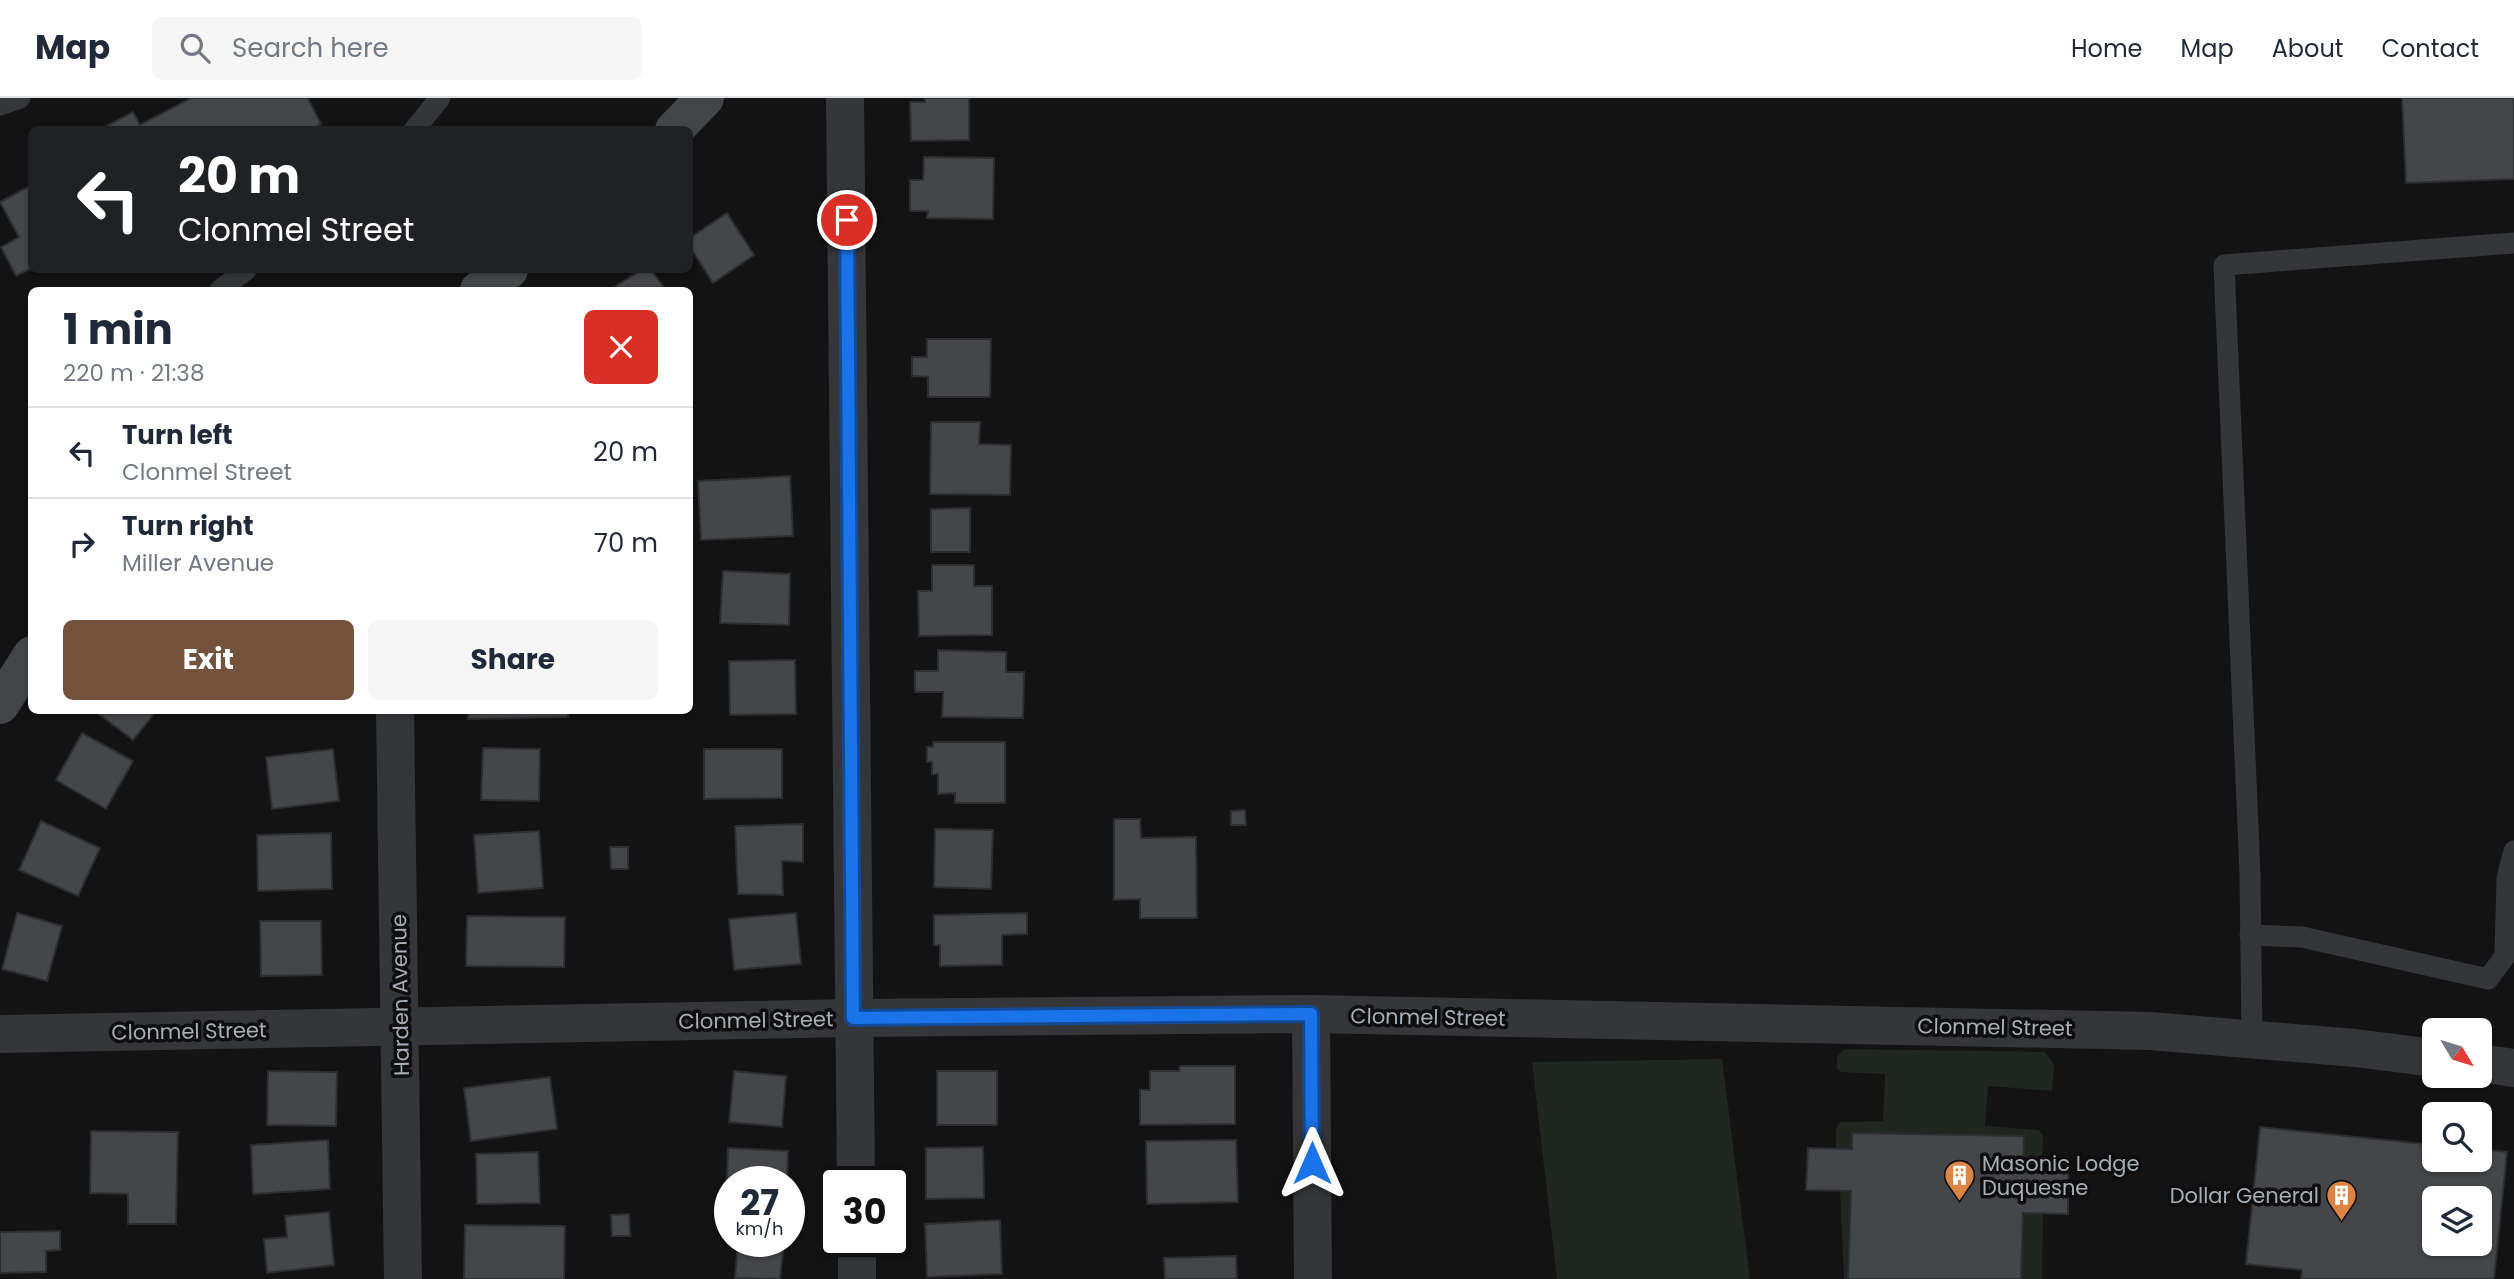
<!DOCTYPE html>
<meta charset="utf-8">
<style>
:root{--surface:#fff;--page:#f6f6f7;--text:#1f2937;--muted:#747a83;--line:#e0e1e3;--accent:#74523c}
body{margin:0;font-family:Poppins,sans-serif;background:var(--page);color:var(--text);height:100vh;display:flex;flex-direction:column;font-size:26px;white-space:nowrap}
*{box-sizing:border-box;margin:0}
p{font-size:23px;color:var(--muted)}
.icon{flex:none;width:38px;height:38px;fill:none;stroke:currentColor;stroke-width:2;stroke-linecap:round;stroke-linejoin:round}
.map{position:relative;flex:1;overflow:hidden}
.drawer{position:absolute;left:28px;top:189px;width:665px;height:427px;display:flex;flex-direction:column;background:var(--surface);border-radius:10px;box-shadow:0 2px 5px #0004}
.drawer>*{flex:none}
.top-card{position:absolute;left:28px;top:28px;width:665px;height:147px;border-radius:10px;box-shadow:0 2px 5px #0004;background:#202124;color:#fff;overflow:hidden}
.needle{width:46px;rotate:128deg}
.fabs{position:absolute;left:2422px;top:920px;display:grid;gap:14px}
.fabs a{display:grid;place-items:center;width:70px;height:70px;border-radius:10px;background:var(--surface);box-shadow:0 2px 5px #0004;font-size:35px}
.speed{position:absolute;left:714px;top:1068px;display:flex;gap:14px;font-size:35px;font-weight:700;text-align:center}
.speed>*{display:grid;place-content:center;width:91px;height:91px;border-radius:50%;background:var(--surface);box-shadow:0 2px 5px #0004;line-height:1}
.speed small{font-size:18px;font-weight:400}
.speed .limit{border:4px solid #111;border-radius:10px;background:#fff;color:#111}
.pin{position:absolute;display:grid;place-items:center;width:60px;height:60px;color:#fff;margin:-30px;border:4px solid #fff;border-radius:50%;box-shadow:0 2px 7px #0007}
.me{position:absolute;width:77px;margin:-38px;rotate:0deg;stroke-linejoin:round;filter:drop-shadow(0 0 5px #0008)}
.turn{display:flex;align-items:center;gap:24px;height:147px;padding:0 35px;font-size:32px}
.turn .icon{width:91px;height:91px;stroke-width:2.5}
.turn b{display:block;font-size:49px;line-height:60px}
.round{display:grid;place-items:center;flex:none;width:74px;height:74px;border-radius:10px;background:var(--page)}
.summary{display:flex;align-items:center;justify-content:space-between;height:119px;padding:0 35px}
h1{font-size:42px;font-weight:700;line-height:52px}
.primary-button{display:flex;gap:14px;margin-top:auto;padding:14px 35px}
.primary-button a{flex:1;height:80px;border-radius:10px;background:var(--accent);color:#fff;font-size:28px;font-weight:700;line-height:80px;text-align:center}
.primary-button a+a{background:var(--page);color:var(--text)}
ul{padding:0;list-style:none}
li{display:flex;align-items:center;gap:21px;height:91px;padding:0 35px;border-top:2px solid var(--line)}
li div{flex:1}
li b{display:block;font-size:26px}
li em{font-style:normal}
header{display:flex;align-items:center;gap:42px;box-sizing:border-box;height:98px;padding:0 35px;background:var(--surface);border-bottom:2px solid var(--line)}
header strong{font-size:33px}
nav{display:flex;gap:38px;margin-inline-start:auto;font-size:24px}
.search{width:490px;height:63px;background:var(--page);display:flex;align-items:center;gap:18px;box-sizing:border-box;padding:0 24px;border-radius:10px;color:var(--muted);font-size:26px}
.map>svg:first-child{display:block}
.green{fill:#202620}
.building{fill:#454649;stroke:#2d2e30;stroke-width:2;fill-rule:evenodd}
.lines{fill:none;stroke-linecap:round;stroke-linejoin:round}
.lane{stroke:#343639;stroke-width:21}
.street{stroke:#343639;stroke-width:38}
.secondary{stroke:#434549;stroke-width:38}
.route-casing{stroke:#114b97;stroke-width:18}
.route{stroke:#1a73e8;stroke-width:12}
.labels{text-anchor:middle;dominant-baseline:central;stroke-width:7;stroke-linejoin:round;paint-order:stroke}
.street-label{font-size:21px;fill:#a6adb3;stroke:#0e0e0f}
.poi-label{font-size:21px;fill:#a6adb3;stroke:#0e0e0f;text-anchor:start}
</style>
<header>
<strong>Map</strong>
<div class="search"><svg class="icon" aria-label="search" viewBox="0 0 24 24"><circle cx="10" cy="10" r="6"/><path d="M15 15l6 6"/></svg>Search here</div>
<nav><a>Home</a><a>Map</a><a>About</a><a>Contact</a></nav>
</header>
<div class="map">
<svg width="2514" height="1181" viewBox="0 0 2514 1181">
<rect width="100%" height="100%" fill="#131314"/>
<g class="green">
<polygon points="1845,951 2045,954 2054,967 2052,993 1988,988 1985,1028 2039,1032 2043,1038 2042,1072 2023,1072 2024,1038 1853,1035 1852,1051 1836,1051 1836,1031 1840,1024 1883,1023 1885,976 1841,974 1837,970 1837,959"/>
<polygon points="1722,961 1750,1181 1557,1181 1532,964"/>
<polygon points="1840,1093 1851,1093 1848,1181 1844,1181"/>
<polygon points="2023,1115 2043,1115 2042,1181 2021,1181"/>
</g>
<g class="building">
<polygon points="191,0 308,0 321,26 311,32 99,32 133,14 140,27"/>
<polygon points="925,0 969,0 969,42 911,43 910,4 925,4"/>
<polygon points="2402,0 2514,0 2514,81 2406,85"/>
<polygon points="924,59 994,60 993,121 927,120 928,113 910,113 910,82 923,82"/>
<polygon points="32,87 32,170 16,178 1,149 19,139 0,104"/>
<polygon points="727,115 754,157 713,185 690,149 690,140"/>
<polygon points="641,172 651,172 666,192 610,192"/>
<polygon points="927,241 991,241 990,299 928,299 928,279 912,278 912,259 927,259"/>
<polygon points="931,324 980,324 979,346 1011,347 1010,397 930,396"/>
<polygon points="790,378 793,438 701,442 698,383"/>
<polygon points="970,410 970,454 931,454 931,411"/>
<polygon points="932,467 974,467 974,488 992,488 992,537 919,538 918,493 932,493"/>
<polygon points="723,473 790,476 789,527 720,525"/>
<polygon points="938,552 1006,554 1006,574 1024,574 1023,620 942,619 943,594 915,594 915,573 938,573"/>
<polygon points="795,562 796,616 730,617 729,563"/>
<polygon points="102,612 157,612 133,642 99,616"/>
<polygon points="468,612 568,612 568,619 468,621"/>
<polygon points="82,635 133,663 106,711 56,682"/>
<polygon points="933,644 1005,644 1005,705 955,705 955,695 938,696 938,676 932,676 932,664 927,664 927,649 933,649"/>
<polygon points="483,650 540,651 539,703 481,702"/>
<polygon points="333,651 339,703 272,711 266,659"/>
<polygon points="704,651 782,651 782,700 704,701"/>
<polygon points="1245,712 1246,727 1231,727 1231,713"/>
<polygon points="1114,721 1140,721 1141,740 1196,739 1197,820 1140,820 1140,801 1114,802"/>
<polygon points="41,723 100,750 78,798 19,772"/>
<polygon points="803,726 803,764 782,763 783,797 738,796 735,728"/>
<polygon points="935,731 993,732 991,791 934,789"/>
<polygon points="539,733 543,790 478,795 474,737"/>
<polygon points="331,735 332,791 258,793 257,737"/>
<polygon points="610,749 628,749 628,771 611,771"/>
<polygon points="17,815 62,828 47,883 2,871"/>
<polygon points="796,815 801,866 734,872 729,821"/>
<polygon points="1027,815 1027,836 1002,837 1002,867 940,868 940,847 934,847 934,817"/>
<polygon points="467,818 565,819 564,869 466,868"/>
<polygon points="260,823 321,823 322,877 261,878"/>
<polygon points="1180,968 1235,968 1235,1026 1140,1027 1140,992 1150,992 1150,973 1179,973"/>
<polygon points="268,973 337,974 336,1028 267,1027"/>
<polygon points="734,973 786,978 782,1029 729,1024"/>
<rect x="937" y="973" width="60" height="54"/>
<polygon points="550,979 557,1031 471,1043 464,990"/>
<path d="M 2260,1029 L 2434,1047 L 2434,1062 L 2480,1062 L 2480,1051 L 2507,1054 L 2494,1181 L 2301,1181 L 2302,1172 L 2246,1166 ZM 2434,1101 L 2480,1101 L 2480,1146 L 2434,1146 Z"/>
<polygon points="91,1033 178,1034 176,1126 128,1126 128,1096 90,1095"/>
<polygon points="1852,1035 2024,1038 2023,1072 2068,1072 2068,1116 2023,1115 2021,1181 1848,1181 1851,1093 1806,1092 1808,1050 1852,1051"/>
<polygon points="328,1042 330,1091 253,1096 251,1047"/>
<polygon points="1236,1042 1238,1104 1147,1106 1146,1043"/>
<polygon points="983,1049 984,1100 926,1101 926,1050"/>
<polygon points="728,1050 788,1053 787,1083 730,1083 730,1102 726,1101"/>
<polygon points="538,1054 540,1105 477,1106 476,1056"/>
<polygon points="329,1114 334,1167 267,1175 264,1141 287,1139 285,1118"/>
<polygon points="629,1116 630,1138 612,1138 611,1117"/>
<polygon points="1000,1122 1002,1176 927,1179 925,1126"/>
<polygon points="465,1127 565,1128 564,1181 464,1181"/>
<polygon points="60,1133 60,1152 46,1153 46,1174 0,1175 0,1134"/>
<polygon points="738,1143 784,1143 780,1181 735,1180"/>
<polygon points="1236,1158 1237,1181 1165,1181 1164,1160"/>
</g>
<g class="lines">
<g class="lane">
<polyline points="0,7 20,0"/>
<polyline points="414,32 440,0"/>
<polyline points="220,192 246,172"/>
<polyline points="2250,837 2302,839 2488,881 2505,858 2507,780 2514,753"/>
<polyline points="2252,941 2250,776 2224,167 2514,145"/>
</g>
<g class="street">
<polyline points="845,0 856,1083"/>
<polyline points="395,612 403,1181"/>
<polyline points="1311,916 1313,1181"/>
<polyline points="0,936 853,920 1311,916 2150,933 2355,950 2434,960"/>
<polyline points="2480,965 2514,970"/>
<polyline points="857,1143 857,1181"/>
</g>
<g class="secondary">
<polyline points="674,32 705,0"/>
<polyline points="479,192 509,172"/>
<polyline points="0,607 32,557"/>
</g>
</g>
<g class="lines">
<defs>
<polyline id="route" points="847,122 853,920 1311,916 1312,1065"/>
</defs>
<use href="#route" class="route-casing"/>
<use href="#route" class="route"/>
</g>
<defs>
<symbol id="building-pin" viewBox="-11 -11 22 30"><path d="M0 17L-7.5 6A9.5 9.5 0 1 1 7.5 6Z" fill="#dc8443" stroke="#0e0e0f"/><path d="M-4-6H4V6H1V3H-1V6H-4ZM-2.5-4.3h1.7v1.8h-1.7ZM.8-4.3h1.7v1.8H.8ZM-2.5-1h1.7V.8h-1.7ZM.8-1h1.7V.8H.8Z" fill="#fff"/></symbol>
</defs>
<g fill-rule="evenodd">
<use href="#building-pin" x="1942" y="1060" width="35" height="47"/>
<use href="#building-pin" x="2324" y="1080" width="35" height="47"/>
</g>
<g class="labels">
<g class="street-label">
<text transform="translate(400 897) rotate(-91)">Harden Avenue</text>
<text transform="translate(1428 919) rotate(1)">Clonmel Street</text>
<text transform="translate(756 922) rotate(-1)">Clonmel Street</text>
<text transform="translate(1995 929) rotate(1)">Clonmel Street</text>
<text transform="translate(189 933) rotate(-1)">Clonmel Street</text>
</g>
<g class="poi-label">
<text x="1982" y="1065">Masonic Lodge<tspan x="1982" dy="24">Duquesne</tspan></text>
<text x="2319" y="1097" text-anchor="end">Dollar General</text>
</g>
</g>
</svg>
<div class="fabs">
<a><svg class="needle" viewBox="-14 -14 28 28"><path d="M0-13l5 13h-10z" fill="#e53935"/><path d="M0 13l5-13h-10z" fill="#747a83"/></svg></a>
<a><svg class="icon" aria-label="search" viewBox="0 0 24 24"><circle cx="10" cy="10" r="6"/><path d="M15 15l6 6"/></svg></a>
<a><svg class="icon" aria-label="layers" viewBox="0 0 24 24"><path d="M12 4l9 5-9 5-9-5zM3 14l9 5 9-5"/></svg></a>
</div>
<div class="speed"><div>27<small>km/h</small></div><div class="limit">30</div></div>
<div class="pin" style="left:847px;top:122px;background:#d93025"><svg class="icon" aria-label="arrive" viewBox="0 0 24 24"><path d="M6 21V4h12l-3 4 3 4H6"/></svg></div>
<svg class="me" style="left:1312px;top:1065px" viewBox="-20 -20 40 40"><path d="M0-17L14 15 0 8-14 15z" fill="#1a73e8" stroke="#fff" stroke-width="4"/></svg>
<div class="top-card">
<div class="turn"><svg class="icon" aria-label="left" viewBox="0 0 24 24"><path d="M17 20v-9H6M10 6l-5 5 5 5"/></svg><div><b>20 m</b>Clonmel Street</div></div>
</div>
<section class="drawer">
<div class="summary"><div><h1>1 min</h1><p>220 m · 21:38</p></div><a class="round" style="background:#d93025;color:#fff"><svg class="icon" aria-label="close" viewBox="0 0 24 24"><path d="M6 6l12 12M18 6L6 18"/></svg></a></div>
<ul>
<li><svg class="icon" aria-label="left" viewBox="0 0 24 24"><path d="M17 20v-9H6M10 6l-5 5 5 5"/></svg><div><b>Turn left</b><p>Clonmel Street</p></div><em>20 m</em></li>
<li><svg class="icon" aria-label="right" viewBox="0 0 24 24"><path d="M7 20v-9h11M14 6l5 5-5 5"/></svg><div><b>Turn right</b><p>Miller Avenue</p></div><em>70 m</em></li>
</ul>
<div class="primary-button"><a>Exit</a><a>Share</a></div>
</section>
</div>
